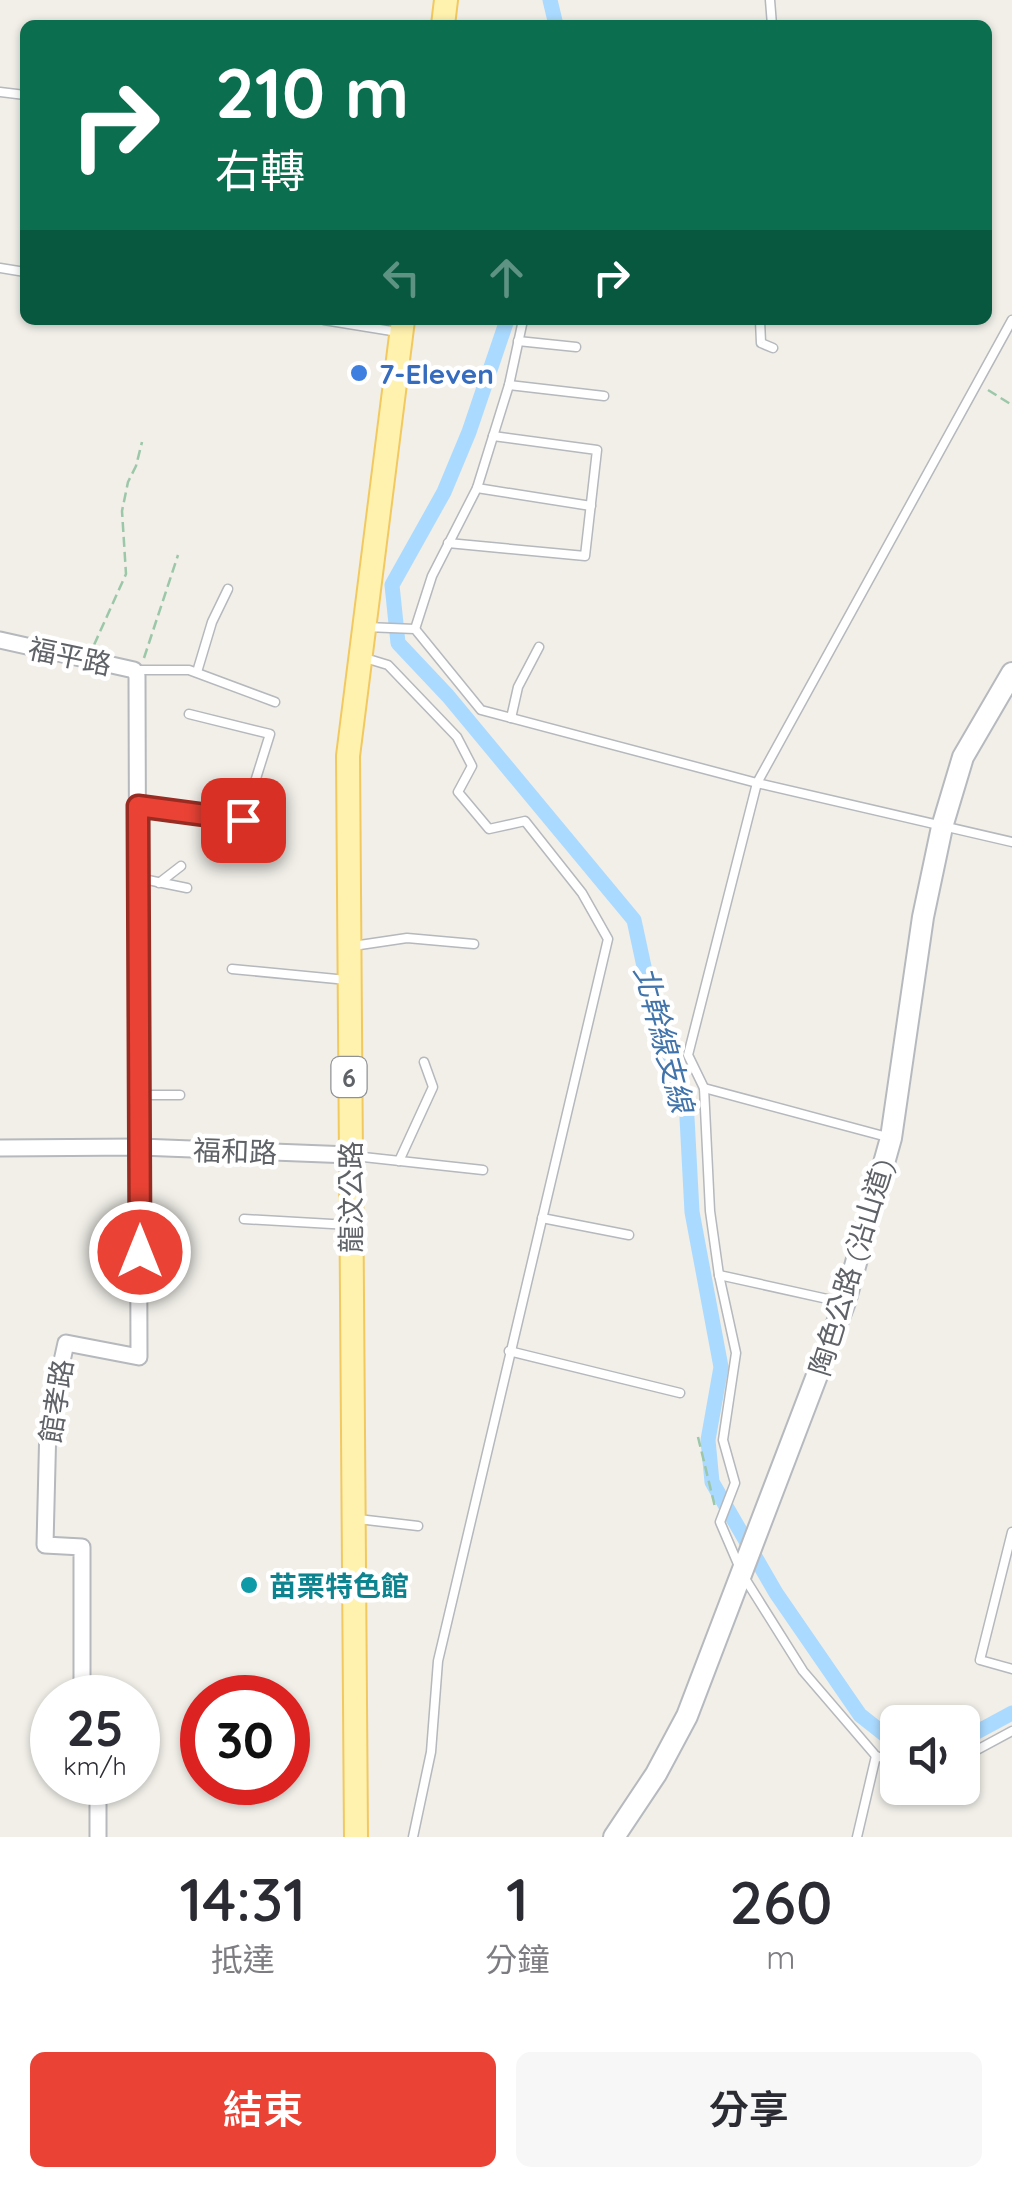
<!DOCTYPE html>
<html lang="zh-TW">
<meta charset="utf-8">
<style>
:root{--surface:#fff;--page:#f7f7f7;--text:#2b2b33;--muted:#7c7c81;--accent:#ea4335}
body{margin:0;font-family:Quicksand,"Noto Sans TC",sans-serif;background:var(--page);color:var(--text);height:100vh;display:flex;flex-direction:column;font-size:38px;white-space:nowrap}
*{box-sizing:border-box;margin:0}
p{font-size:32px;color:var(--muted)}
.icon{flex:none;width:55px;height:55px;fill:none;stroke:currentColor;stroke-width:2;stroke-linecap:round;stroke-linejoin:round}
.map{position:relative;height:1837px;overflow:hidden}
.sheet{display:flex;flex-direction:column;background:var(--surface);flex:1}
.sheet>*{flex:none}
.banner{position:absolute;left:20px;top:20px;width:972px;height:305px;border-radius:15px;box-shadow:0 2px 8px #0004;background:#0b6e4f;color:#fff;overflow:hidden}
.buttons{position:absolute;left:880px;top:1705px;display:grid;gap:20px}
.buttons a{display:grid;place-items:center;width:100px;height:100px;border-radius:15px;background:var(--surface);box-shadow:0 2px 8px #0004;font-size:50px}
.speed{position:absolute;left:30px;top:1675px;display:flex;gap:20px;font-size:50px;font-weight:700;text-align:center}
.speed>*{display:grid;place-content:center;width:130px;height:130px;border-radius:50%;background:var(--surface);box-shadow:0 2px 8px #0004;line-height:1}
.speed small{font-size:25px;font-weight:400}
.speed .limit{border:15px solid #d22;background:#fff;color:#111}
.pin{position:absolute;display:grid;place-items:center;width:85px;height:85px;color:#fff;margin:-42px;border-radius:20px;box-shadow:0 5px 15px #0006}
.me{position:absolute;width:110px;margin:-55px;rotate:0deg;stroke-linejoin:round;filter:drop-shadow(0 0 8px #0008)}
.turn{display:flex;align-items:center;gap:35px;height:210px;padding:0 30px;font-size:45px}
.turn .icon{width:130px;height:130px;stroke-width:2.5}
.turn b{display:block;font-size:70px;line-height:85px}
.lanes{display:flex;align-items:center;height:95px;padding:0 30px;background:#0003;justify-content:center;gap:50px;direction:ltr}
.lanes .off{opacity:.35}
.eta{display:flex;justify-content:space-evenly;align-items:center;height:170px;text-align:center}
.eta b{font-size:60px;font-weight:600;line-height:70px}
.cta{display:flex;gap:20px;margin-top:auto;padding:20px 30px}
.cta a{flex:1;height:115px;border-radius:15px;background:var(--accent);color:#fff;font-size:40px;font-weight:600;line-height:115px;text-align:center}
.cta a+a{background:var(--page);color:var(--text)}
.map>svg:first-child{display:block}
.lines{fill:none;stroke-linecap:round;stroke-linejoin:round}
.canal{stroke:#aadaff;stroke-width:15}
.service-casing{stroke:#b5b8bc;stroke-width:11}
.minor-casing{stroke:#b5b8bc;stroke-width:19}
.secondary-casing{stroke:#b6babf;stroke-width:24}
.primary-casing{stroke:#f2c960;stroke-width:26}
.path{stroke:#9cc7a9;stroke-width:2.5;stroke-dasharray:10 5;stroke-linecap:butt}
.service{stroke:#fff;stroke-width:8}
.minor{stroke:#fff;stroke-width:15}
.secondary{stroke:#fff;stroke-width:20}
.primary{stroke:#fff2af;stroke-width:22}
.route-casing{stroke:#982c22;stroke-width:25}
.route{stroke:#ea4335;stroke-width:18}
.shop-dot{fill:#3f7fe0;stroke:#fff;stroke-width:4}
.culture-dot{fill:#0f9aa8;stroke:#fff;stroke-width:4}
.labels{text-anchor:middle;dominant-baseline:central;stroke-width:9;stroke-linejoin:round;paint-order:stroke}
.shield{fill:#fff;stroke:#8f9295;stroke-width:2.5}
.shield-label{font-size:25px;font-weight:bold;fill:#5f6368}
.shop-label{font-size:28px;font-weight:bold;fill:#366cbe;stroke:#fff;text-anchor:start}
.street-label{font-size:28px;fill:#5f6368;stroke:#fff}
.culture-label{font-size:28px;font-weight:bold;fill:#0d838f;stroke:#fff;text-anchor:start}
.water-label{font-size:30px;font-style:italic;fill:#4174aa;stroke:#fff}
</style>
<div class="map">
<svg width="1012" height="1837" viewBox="0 0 1012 1837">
<rect width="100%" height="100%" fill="#f1efe8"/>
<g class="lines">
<g class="canal">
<polyline points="550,0 556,25"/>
<polyline points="507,320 469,432 444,492 392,585 398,643 448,696 634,920 660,1041 686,1099 692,1212 721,1367 708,1440 712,1482 776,1593 860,1715 898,1745"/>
<polyline points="962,1740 1012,1713"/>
</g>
<defs>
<g id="service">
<polyline points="770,0 772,25"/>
<polyline points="0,92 25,95"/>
<polyline points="0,268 25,272"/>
<polyline points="324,320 398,332"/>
<polyline points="760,320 761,343 773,348"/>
<polyline points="518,341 576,347"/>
<polyline points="509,385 604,396"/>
<polyline points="477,488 591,506"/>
<polyline points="448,543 585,556 597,450 493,436"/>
<polyline points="366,627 415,629 481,710 757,783 1012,842"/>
<polyline points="415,629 432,576 477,488 509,385 523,320"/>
<polyline points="365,658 388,665 457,737 472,766 458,792 489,829 525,821 582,893 608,939 438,1661 431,1752 413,1837"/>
<polyline points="136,670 189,670 275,702"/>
<polyline points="197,672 212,622 228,589"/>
<polyline points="511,718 518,687 539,647"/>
<polyline points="138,806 243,820 270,734 189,714"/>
<polyline points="138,878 187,888"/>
<polyline points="159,883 181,866"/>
<polyline points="353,946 407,938 474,944"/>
<polyline points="232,969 347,980"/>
<polyline points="704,1088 891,1138"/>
<polyline points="140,1095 180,1095"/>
<polyline points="354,1156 483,1170"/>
<polyline points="399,1161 433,1087 424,1062"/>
<polyline points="542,1218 629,1235"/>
<polyline points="244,1219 349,1225"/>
<polyline points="719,1275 841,1302"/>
<polyline points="509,1351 680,1393"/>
<polyline points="358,1519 418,1526"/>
<polyline points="1012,1532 980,1660 1012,1669"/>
<polyline points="738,1564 720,1522 735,1483 723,1440 736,1353 719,1275 710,1211 704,1088 688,1055 757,783 1012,320"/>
<polyline points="744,1577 803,1671 876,1756 898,1763"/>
<polyline points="962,1758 1012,1731"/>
<polyline points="857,1837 876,1756"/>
</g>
<g id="minor">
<polyline points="0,640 134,670 137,676 139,1357 66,1343 48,1424 45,1545 82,1547 82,1698"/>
<polyline points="0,1148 140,1147 350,1155"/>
<polyline points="98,1782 98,1837"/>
</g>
<polyline id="secondary" points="614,1837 656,1774 687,1716 845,1302 891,1138 923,917 942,827 963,757 1012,673"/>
<g id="primary">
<polyline points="443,25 446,0"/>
<polyline points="356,1837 348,756 403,320"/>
</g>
</defs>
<use href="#service" class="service-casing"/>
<use href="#minor" class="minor-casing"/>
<use href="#secondary" class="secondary-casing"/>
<use href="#primary" class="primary-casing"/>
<g class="path">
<polyline points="988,390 1012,405"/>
<polyline points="94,645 126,574 122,511 128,482 136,466 142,442"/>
<polyline points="144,658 178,555"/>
<polyline points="698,1437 715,1507"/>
</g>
<use href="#service" class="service"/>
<use href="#minor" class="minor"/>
<use href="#secondary" class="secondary"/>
<use href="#primary" class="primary"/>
</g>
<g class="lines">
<defs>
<polyline id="route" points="140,1252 138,806 243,820"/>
</defs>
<use href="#route" class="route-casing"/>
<use href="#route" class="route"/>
</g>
<circle class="shop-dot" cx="359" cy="373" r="10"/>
<circle class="culture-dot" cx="249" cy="1585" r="10"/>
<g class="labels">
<rect class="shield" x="331.5" y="1057" width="35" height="40" rx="8"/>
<g class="shield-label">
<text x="349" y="1077">6</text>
</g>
<g class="shop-label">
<text x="379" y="373">7-Eleven</text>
</g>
<g class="street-label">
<text transform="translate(70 656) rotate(12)">福平路</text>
<text transform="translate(235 1151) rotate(2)">福和路</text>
<text transform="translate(350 1197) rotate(-90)">龍汶公路</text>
<text transform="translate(851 1267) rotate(-73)">陶色公路 (沿山道)</text>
<text transform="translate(56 1401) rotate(-81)">館孝路</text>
</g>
<g class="culture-label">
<text x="269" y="1585">苗栗特色館</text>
</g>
<g class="water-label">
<text transform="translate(664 1039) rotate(75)">北幹線支線</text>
</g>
</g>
</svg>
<div class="buttons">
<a><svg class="icon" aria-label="sound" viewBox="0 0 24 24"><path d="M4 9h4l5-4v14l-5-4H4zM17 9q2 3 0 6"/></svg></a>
</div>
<div class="speed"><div>25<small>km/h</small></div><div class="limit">30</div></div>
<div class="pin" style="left:243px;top:820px;background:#d93025"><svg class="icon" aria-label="arrive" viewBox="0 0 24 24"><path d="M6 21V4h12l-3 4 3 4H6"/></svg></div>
<svg class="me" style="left:140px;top:1252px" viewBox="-20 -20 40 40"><circle r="17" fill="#ea4335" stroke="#fff" stroke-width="3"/><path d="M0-11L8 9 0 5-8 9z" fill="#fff"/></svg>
<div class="banner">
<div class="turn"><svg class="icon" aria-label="right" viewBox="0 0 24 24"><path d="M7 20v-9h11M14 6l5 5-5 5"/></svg><div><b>210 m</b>右轉</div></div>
<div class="lanes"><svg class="icon off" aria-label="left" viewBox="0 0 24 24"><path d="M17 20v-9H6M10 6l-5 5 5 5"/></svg><svg class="icon off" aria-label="ahead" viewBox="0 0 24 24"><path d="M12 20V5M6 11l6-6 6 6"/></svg><svg class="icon" aria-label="right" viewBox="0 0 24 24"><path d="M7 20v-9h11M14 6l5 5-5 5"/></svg></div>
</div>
</div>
<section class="sheet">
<div class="eta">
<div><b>14:31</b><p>抵達</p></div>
<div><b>1</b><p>分鐘</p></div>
<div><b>260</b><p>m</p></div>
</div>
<div class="cta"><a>結束</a><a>分享</a></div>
</section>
